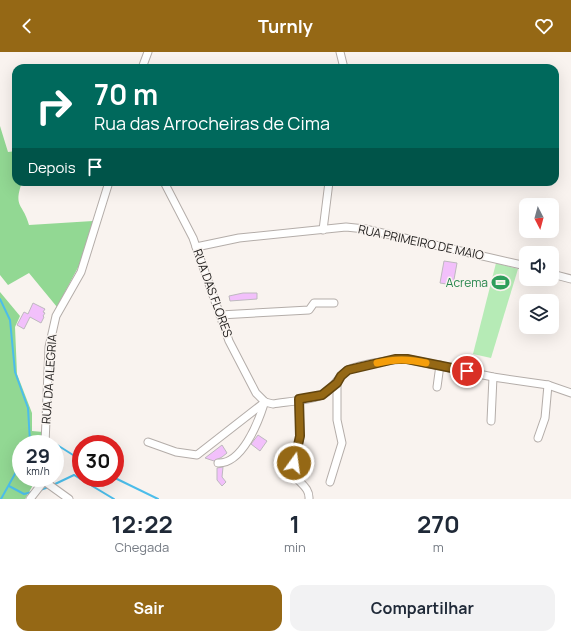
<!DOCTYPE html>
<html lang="pt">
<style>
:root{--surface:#fff;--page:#f2f2f3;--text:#1f2937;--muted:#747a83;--accent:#956815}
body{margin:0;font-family:Manrope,sans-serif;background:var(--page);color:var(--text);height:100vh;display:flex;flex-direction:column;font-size:15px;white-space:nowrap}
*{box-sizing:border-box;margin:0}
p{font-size:13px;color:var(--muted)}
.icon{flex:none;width:22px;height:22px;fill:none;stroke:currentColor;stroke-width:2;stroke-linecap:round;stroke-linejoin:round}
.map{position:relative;height:447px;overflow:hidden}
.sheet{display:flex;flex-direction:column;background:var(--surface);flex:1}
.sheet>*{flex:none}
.top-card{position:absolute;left:12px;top:12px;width:547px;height:122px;border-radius:12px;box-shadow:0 4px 16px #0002;background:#00695c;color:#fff;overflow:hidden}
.needle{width:26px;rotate:174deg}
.controls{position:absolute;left:519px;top:146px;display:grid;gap:8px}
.controls a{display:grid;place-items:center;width:40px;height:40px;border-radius:8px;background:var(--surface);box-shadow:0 4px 16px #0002;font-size:20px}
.speed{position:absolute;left:12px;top:383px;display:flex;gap:8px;font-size:20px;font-weight:700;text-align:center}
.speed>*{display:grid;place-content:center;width:52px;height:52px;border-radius:50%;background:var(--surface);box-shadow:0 4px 16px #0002;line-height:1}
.speed small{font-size:10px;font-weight:400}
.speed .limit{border:6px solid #d22;background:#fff;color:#111}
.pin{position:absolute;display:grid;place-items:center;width:34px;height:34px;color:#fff;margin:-17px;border:2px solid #fff;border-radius:50%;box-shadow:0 1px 4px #0007}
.me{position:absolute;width:44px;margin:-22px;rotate:14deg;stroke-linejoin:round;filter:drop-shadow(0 0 3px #0008)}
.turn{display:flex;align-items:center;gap:14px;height:84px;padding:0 16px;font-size:18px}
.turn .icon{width:52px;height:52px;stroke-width:2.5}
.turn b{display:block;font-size:28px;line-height:34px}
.then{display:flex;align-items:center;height:38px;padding:0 16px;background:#0003;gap:8px;font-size:15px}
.eta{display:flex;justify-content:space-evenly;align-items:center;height:68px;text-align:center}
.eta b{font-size:24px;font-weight:700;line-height:28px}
.button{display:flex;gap:8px;margin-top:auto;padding:8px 16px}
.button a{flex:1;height:46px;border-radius:12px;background:var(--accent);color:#fff;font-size:16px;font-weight:700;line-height:46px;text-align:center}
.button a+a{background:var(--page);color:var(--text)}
header{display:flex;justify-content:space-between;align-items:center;height:52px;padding:0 16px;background:var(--accent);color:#fff;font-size:18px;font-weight:700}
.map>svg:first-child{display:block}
.green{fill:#b6ebb6}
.forest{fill:#92d893}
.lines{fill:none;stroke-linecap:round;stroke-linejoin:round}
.stream{stroke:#4cbdea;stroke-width:2}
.building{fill:#f2c0fb;stroke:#beb9bf}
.minor-casing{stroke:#b4ada9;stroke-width:9}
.minor{stroke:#fff;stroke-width:7}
.route-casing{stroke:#61440e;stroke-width:10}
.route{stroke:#956815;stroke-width:7}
.slow{stroke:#f59e0b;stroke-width:7}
.labels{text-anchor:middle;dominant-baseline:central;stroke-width:3;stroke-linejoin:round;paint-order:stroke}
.street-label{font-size:12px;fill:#1b1918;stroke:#f9f3ef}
.leisure-label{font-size:12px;fill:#27864d;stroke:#f9f3ef;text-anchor:end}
</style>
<header><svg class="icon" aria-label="back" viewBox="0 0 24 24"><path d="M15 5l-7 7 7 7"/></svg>Turnly<svg class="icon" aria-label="heart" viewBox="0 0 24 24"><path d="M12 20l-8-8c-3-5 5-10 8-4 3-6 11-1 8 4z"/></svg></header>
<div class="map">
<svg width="571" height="447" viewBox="0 0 571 447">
<rect width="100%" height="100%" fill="#f9f3ef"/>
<polygon class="green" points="496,211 518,217 491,306 473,302"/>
<g class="forest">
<path d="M 0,74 L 8,100 L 16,99 L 16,130 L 22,130 C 13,156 23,151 29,173 L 93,169 L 83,206 L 57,255 L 29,221 L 8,233 L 0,223 Z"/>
<polygon points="0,240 20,264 15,275 17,322 32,361 32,379 43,380 42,392 21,392 21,426 37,426 25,447 0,447"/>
</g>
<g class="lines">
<g class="stream">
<polyline points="0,247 10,268 15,320 28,356 30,390 54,391 81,408"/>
<polyline points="74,423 114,447"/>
<polyline points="115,426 158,447"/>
<polyline points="53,433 74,423"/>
<polyline points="9,434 24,442 32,440"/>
<polyline points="40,438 49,435"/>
<polyline points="1,447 21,411"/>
</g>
</g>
<g class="building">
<polygon points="444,209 457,211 453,233 440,231"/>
<polygon points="243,241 257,241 257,247 230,249 229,244"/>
<polygon points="33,251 45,257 43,260 45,261 43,264 44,265 41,271 30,265 24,277 17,273 24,260 28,262"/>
<polygon points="258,383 267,389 260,399 251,392"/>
<polygon points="222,393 227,401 222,405 214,409 205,406"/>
<polygon points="223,415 222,425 226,430 222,434 217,428 217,416"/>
</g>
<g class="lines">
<defs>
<g id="minor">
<polyline points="340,0 344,16"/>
<polyline points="142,16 148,0"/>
<polyline points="164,130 193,186 229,289 256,341 265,350"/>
<polyline points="323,178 329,130"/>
<polyline points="196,195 239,186 346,175 365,177 526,214"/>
<polyline points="552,222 571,227"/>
<polyline points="220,263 309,258 314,251 334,251"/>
<polyline points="437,335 440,313"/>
<path d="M 299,347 L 300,384 L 293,420 C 297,431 310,434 309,447"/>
<path d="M 265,350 L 273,352 C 285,350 312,348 322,343 C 333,338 337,326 346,319 C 355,313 395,307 407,307 L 493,325 L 548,333 L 571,341"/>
<polyline points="491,369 493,325"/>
<polyline points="538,386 545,366 548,333"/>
<polyline points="148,390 176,400 197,403 265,350"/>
<polyline points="45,392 49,295 56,264 81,220 109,130"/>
<path d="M 218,411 C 242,412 258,371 264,352"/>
<polyline points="44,429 69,447"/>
<polyline points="330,430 342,391 337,368 337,331"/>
<polyline points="30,447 44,429"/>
</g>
</defs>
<use href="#minor" class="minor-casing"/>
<use href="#minor" class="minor"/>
</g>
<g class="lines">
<defs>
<polyline id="route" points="294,411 300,384 299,347 322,343 337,331 341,324 348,318 395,307 407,307 467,319"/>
</defs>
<use href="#route" class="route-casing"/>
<use href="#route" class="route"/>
<path class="slow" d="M 377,311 C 395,307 408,307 426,311"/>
</g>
<defs>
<symbol id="stadium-bare" viewBox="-9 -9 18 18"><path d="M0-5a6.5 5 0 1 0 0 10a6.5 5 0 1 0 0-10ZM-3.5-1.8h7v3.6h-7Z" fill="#2e9e5b" stroke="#f9f3ef" stroke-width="2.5" paint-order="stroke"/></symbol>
</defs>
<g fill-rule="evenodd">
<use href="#stadium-bare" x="488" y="218" width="25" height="25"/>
</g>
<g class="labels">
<g class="street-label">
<text transform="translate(421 190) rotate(12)">RUA PRIMEIRO DE MAIO</text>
<text transform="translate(213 241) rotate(70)">RUA DAS FLORES</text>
<text transform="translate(49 327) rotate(-86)">RUA DA ALEGRIA</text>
</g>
<g class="leisure-label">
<text x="488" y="230">Acrema</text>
</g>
</g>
</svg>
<div class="controls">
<a><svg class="needle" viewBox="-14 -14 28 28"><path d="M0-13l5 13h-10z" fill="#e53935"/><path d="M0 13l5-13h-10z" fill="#747a83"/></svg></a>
<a><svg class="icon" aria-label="sound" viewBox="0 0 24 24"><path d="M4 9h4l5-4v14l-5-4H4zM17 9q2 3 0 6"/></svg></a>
<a><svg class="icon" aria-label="layers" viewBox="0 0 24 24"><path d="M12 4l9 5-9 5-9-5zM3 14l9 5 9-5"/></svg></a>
</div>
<div class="speed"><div>29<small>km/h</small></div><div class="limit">30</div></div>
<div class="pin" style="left:467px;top:319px;background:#d93025"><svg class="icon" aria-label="arrive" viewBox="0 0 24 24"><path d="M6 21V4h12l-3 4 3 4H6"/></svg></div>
<svg class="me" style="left:294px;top:411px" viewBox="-20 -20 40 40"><circle r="17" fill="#956815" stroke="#fff" stroke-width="3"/><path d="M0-11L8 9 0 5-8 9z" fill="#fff"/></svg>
<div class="top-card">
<div class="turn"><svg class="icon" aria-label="right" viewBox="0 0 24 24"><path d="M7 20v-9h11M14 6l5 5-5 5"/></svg><div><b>70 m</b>Rua das Arrocheiras de Cima</div></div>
<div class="then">Depois<svg class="icon" aria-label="arrive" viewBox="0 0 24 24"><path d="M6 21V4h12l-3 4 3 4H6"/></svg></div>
</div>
</div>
<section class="sheet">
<div class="eta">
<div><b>12:22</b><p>Chegada</p></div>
<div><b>1</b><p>min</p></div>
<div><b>270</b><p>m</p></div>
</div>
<div class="button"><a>Sair</a><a>Compartilhar</a></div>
</section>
